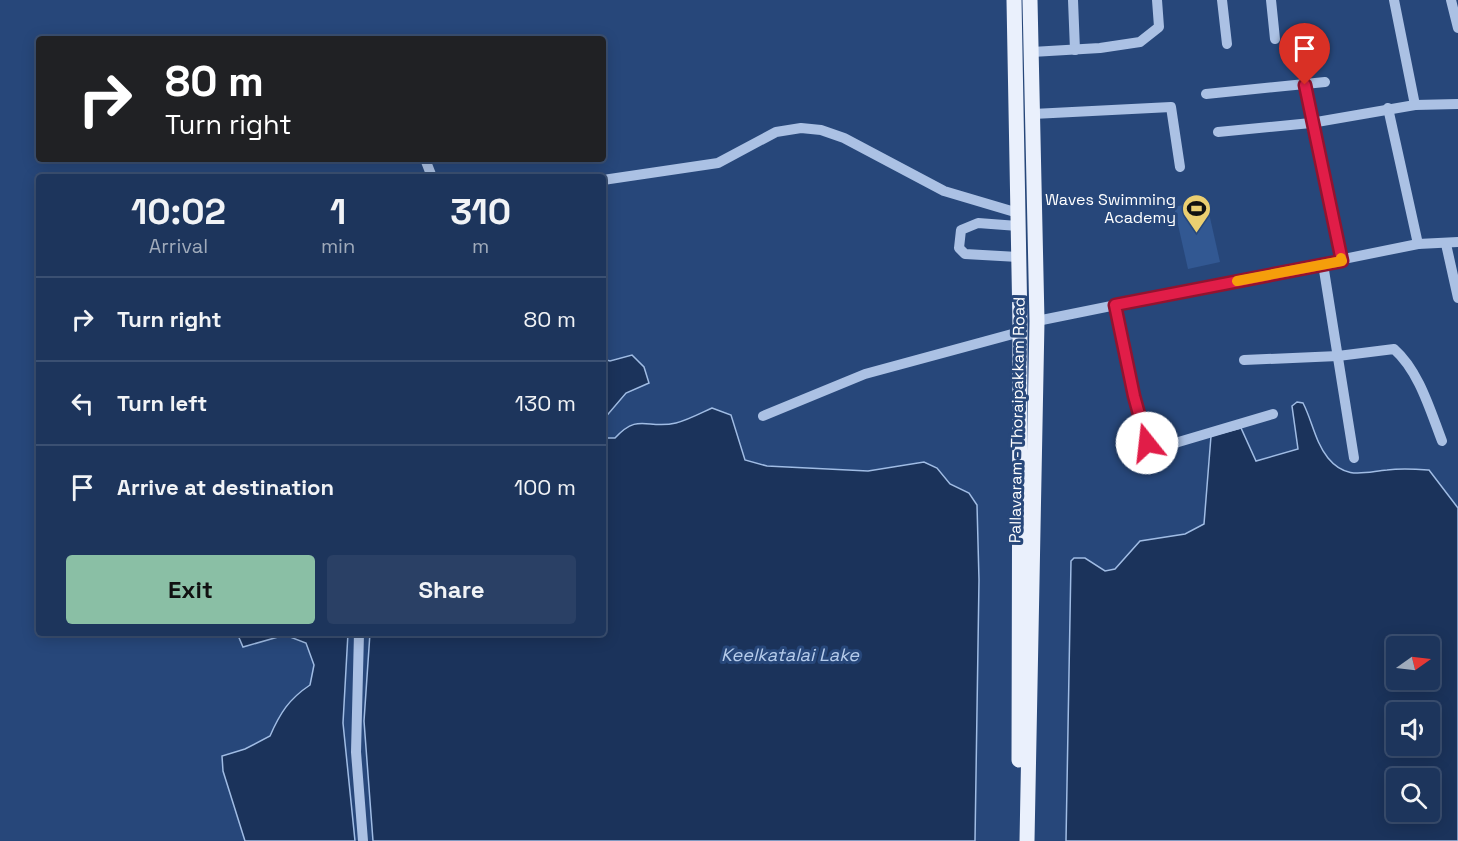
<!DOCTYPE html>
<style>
:root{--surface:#1d355c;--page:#2a4065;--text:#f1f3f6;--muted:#a0abbb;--line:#3b5072;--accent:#8abfa5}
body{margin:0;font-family:"Space Grotesk",sans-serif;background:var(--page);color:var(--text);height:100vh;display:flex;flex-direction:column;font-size:22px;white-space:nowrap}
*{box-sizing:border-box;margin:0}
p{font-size:20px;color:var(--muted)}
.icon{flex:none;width:33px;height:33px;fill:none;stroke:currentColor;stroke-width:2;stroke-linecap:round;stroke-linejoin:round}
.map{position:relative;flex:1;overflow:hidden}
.sheet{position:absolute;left:36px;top:174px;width:570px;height:462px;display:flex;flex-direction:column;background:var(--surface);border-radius:6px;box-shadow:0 3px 15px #0003,0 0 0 2px var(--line)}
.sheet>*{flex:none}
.hud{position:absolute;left:36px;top:36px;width:570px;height:126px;border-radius:6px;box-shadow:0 3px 15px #0003,0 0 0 2px var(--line);background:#202124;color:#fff;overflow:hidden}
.needle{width:39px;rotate:76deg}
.buttons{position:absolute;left:1386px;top:636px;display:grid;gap:12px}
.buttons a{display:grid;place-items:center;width:54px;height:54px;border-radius:6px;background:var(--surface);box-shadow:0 3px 15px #0003,0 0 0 2px var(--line);font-size:30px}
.pin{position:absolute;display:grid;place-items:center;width:51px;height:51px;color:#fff;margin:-62px -26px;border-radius:50% 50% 50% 0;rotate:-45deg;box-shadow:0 0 6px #0007}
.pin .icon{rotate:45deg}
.me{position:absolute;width:66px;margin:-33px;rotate:344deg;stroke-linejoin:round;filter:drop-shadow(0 0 4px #0008)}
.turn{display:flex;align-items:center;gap:21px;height:126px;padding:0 30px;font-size:27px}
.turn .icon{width:78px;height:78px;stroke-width:2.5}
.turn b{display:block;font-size:42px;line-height:51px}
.eta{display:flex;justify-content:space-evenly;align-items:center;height:102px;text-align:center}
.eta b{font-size:36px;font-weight:800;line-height:42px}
.cta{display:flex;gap:12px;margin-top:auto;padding:12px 30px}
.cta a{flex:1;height:69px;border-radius:6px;background:var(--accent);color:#111;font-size:24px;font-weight:800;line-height:69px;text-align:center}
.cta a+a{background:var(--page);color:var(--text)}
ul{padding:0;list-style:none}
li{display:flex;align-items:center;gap:18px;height:84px;padding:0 30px;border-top:2px solid var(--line)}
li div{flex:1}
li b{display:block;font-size:22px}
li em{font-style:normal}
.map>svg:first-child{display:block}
.green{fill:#325892}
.water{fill:#1b335b;stroke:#a0bce4;stroke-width:1.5;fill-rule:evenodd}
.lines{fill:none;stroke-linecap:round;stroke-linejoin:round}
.minor{stroke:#abc1e4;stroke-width:10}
.major{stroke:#eaf0fc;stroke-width:15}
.route-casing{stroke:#92132f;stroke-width:15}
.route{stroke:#e11d48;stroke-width:10}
.slow{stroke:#f59e0b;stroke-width:10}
.labels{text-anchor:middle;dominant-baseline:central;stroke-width:6;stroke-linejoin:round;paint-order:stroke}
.poi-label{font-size:16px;fill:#fff;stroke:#27477a;text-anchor:end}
.street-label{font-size:16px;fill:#fff;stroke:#27477a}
.water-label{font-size:18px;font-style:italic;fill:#b6cceb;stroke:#27477a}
</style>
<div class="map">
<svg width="1458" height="841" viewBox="0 0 1458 841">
<rect width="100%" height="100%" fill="#27477a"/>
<polygon class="green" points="1206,200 1220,262 1188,269 1174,207"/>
<g class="water">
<polygon points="632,355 644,367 649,383 626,393 603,420 603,427 603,359 610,361"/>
<path d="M 1297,402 L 1303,403 C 1312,420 1315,442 1328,458 C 1346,480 1364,472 1387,470 C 1402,468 1415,469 1429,470 L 1458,508 L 1458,841 L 1066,841 L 1071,561 L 1074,558 L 1085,558 L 1105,571 L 1115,569 L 1140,541 L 1185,534 L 1204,524 L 1211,436 L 1241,428 L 1256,461 L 1298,449 L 1292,406 ZM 1396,646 L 1430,646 L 1430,680 L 1396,680 ZM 1396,712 L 1430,712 L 1430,746 L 1396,746 ZM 1396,778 L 1430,778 L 1430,812 L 1396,812 Z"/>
<path d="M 712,408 L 731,415 L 745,460 L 767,466 L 868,471 L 924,462 L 937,468 L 950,484 L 969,493 L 977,505 L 979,580 L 975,841 L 373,841 L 364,721 L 370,633 L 603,633 L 603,438 L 615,438 C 639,412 647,430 676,423 C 688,420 701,413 712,408 Z"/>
<path d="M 237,633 L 348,633 L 343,723 L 355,841 L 245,841 L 223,771 L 222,756 L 245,749 L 270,736 C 280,713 289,699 310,685 L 314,665 L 306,643 L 285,635 L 243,647 Z"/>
</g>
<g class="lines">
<g class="minor">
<polyline points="1073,0 1075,50"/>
<polyline points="1222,0 1227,44"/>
<polyline points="1271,0 1275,39"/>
<polyline points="1394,0 1415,105"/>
<polyline points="1451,0 1458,28"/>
<polyline points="1032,52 1100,48 1140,42 1159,27 1157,0"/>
<polyline points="1306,85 1311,123 1342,261"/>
<polyline points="1206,94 1325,82"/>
<polyline points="1388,108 1418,244"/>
<polyline points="1033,114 1171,107 1180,167"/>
<polyline points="1218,132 1311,123 1415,105 1458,104"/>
<polyline points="425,159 432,177"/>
<polyline points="603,180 718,163 776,132 801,128 821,130 844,138 944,191 1018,213"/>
<polyline points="1018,226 978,223 961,230 959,248 965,254 1019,257"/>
<polyline points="1446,244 1458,298"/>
<polyline points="1323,264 1354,458"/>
<polyline points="1115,305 1134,396 1147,443 1155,447 1165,446 1273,414"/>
<polyline points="1037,321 1418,244 1458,242"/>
<path d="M 1244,360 L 1338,356 L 1394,349 C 1419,371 1430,410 1442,441"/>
<polyline points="763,416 865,374 1020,332"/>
<polyline points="359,633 356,752 363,841"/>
</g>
<g class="major">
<polyline points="1014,0 1020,325 1019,760"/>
<polyline points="1027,841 1037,321 1030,0"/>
</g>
</g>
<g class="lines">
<defs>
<polyline id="route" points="1147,443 1134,396 1115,305 1342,261 1305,85"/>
</defs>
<use href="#route" class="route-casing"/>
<use href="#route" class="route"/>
<polyline class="slow" points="1237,281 1342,261 1341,258"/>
</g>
<defs>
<symbol id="stadium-pin" viewBox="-11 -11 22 30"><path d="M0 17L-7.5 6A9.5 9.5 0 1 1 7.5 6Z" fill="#ebcf71" stroke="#27477a"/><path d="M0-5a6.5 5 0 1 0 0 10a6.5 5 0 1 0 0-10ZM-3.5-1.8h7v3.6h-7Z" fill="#111"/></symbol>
</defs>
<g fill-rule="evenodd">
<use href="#stadium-pin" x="1180" y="192" width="33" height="45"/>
</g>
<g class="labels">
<g class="poi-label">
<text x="1176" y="199">Waves Swimming<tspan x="1176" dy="18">Academy</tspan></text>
</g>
<g class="street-label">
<text transform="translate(1017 420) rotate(-89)">Pallavaram - Thoraipakkam Road</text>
</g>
<g class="water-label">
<text x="790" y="654">Keelkatalai Lake</text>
</g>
</g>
</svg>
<div class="buttons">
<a><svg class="needle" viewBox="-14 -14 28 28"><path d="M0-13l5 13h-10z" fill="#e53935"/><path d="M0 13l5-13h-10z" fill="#a0abbb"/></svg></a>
<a><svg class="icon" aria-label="sound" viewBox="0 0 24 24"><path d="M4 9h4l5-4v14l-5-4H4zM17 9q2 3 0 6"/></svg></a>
<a><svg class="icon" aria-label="search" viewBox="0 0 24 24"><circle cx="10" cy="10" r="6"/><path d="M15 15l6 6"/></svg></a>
</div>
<div class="pin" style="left:1305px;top:85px;background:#d93025"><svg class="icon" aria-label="arrive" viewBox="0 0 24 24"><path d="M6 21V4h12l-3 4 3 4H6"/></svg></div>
<svg class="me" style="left:1147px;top:443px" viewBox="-20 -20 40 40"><circle r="19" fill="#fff"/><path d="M0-13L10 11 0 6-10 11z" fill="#e11d48"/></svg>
<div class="hud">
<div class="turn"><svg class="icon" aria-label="right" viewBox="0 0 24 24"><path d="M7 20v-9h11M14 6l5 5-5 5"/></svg><div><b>80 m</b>Turn right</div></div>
</div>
<section class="sheet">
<div class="eta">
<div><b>10:02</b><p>Arrival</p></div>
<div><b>1</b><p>min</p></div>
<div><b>310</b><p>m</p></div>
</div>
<ul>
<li><svg class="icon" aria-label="right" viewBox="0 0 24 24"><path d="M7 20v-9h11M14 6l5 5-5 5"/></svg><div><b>Turn right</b></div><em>80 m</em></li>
<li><svg class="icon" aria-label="left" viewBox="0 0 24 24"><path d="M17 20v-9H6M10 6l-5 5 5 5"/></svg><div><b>Turn left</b></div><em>130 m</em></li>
<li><svg class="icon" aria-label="arrive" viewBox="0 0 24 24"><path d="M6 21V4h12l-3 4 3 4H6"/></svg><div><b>Arrive at destination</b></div><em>100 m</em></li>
</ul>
<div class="cta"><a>Exit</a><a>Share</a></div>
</section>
</div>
